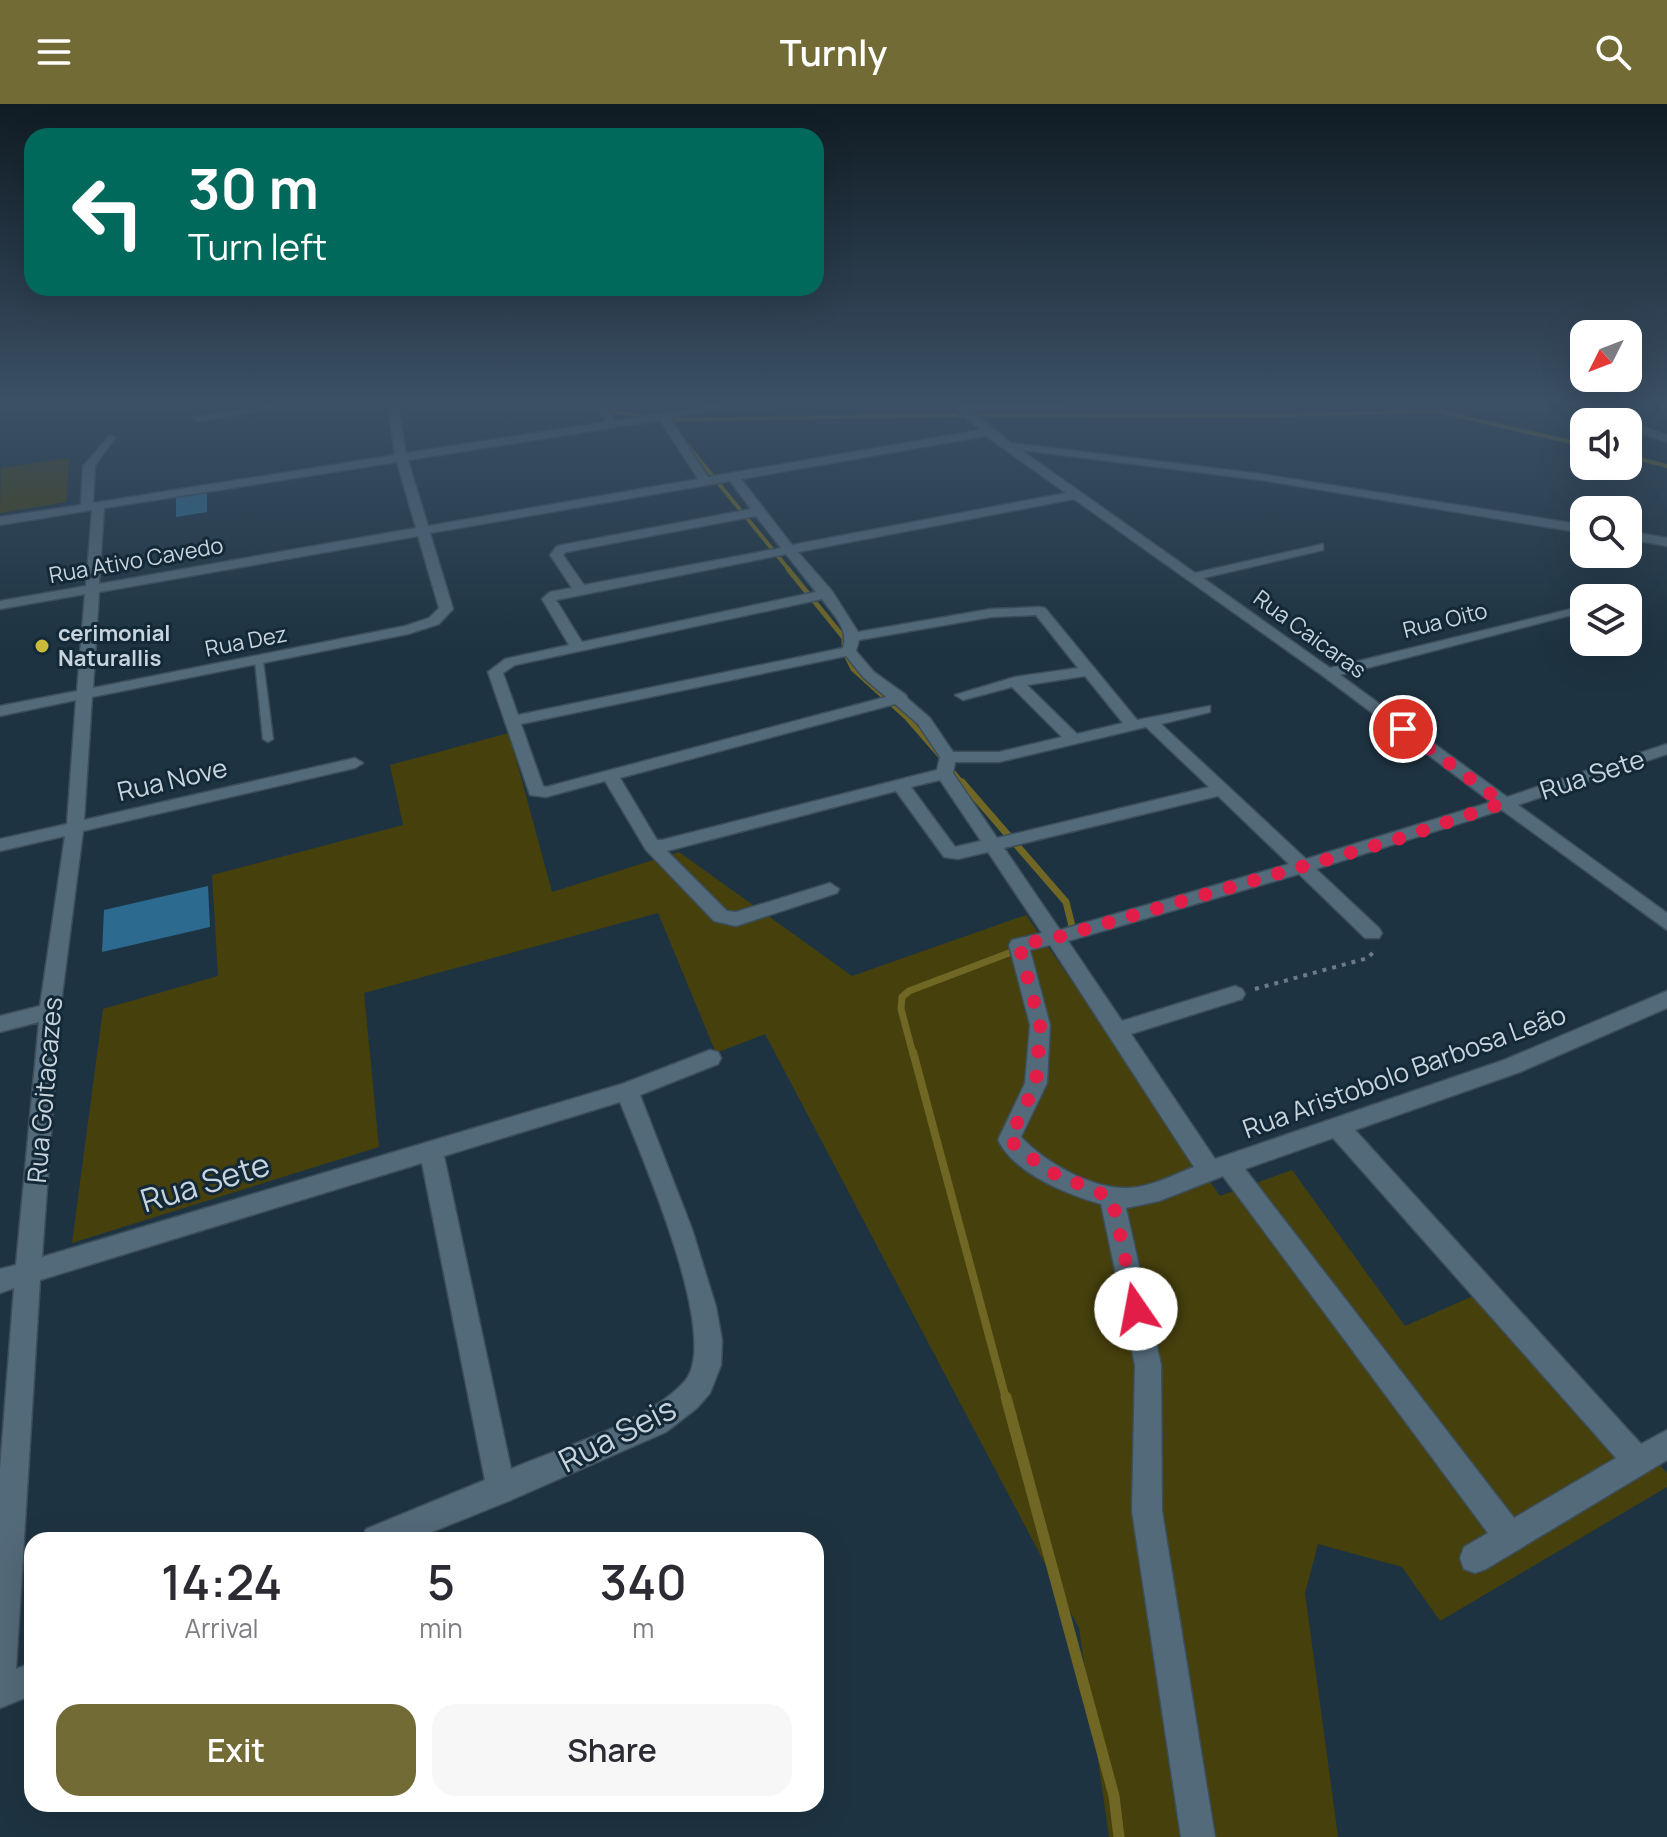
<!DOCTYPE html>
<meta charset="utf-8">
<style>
:root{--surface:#fff;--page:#f7f7f7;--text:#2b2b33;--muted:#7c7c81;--accent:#726b36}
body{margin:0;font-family:Manrope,sans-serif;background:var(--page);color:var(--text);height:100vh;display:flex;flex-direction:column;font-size:30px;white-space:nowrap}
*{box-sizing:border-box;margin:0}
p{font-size:26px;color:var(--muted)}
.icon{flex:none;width:44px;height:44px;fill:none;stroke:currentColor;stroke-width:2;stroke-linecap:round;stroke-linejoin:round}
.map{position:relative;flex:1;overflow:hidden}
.sheet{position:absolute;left:24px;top:1428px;width:800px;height:280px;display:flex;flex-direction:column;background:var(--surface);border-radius:24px;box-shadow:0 8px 32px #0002}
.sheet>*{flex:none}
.guide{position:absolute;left:24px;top:24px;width:800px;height:168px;border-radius:24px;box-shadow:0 8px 32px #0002;background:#00695c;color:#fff;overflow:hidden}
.needle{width:52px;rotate:228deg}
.controls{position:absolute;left:1570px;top:216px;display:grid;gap:16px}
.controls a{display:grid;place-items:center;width:72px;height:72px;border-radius:16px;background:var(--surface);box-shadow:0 8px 32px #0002;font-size:40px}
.pin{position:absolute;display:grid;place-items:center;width:68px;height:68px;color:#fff;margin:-34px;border:4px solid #fff;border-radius:50%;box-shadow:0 2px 8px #0007}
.me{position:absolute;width:88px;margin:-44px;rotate:348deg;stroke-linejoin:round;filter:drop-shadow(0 0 6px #0008)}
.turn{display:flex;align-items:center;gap:28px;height:168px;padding:0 32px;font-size:36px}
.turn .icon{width:104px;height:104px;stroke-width:2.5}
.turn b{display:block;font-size:56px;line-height:68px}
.eta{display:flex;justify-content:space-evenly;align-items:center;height:136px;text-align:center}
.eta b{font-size:48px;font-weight:600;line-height:56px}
.action{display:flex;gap:16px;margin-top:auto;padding:16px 32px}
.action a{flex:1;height:92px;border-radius:24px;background:var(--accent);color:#fff;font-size:32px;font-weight:600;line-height:92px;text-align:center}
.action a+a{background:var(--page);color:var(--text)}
header{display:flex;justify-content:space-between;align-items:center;height:104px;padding:0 32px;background:var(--accent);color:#fff;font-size:36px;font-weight:600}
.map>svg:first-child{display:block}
.green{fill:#46400d}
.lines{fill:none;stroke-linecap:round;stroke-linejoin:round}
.stream-far4{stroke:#6f6723;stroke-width:4}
.stream-far3{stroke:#6f6723;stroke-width:5}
.stream-far2{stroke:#6f6723;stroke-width:7}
.stream-far1{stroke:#6f6723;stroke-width:8}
.stream{stroke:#6f6723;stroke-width:11}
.building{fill:#2c6a90}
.lane-casing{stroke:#3c4e5a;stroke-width:3}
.street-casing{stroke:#3c4e5a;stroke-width:3}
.path{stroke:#6b7c88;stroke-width:4;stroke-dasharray:4 6;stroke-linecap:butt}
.lane{fill:#536a7a;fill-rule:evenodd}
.street{fill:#536a7a;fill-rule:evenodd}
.route{stroke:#e11d48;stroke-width:14;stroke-dasharray:0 25.2}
.poi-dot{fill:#c9ba3a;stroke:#142937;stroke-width:3}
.labels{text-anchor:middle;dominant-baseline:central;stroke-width:6;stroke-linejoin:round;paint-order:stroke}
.far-street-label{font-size:22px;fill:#c7d4dd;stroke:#142937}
.far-poi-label{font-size:22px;font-weight:bold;fill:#c7d4dd;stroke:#142937;text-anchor:start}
.street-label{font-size:26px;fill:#c7d4dd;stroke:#142937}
.near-street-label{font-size:32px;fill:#c7d4dd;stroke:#142937}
</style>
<header><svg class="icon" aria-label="menu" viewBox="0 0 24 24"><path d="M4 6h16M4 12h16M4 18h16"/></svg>Turnly<svg class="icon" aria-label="search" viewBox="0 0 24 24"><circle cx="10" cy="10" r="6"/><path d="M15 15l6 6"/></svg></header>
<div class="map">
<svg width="1667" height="1733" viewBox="0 0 1667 1733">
<rect width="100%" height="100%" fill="#1e3341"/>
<g class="green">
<polygon points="69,354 66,398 0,409 1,364"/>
<polygon points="509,629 552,788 679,748 852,872 1026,811 1220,1092 1292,1066 1405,1222 1498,1181 1667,1369 1667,1383 1440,1517 1402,1463 1318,1440 1305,1489 1338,1733 1109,1733 1079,1524 765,930 716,949 658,809 364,889 379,1043 72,1139 103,905 218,872 212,771 403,721 390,661"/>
</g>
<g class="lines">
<g class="stream-far4">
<polyline points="510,300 598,305 668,316 955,311 1251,312 1437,307 1584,341"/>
<polyline points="1379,300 1400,305"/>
<polyline points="684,337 790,467"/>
<polyline points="1628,352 1667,362"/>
</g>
<g class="stream-far3">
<polyline points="788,465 844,534 844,547 853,565 907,614 941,653"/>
<polyline points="949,663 963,680"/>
</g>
<g class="stream-far2">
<polyline points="962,678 1066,798 1072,822 1067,828"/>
<polyline points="913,950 901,905 902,893 909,887 1017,846"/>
</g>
<polyline class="stream-far1" points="913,948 1006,1295"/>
<polyline class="stream" points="1006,1293 1114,1692 1119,1733"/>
</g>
<g class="building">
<polygon points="207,387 207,408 176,413 176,392"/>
<polygon points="208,782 210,823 102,848 104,806"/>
</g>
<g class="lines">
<defs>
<polygon id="lane" points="259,554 263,557 273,635 268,638 263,635 255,557"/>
<g id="street">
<polygon points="276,300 301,300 198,317 193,314"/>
<path d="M 388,300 L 398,300 L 406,349 L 606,318 L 595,300 L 605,300 L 615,317 L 721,300 L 745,300 L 670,314 L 708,373 L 980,326 L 952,300 L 1114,300 L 1109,303 L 970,306 L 1011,339 L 1261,370 L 1584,421 L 1584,429 L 1261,376 L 1021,346 L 1195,469 L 1323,440 L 1323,446 L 1203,474 L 1330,564 L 1579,503 L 1579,509 L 1340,571 L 1507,693 L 1667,640 L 1667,650 L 1518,701 L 1667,809 L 1667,826 L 1502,706 L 1316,765 L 1379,824 L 1382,829 L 1379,834 L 1365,834 L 1299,770 L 1068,837 L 1122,917 L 1235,882 L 1242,885 L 1245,890 L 1242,895 L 1131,930 L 1215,1055 L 1504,956 L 1667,887 L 1667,904 L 1520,968 L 1355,1026 L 1641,1340 L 1667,1326 L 1667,1356 L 1486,1465 L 1475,1469 L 1464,1465 L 1460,1454 L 1464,1443 L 1488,1429 L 1223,1072 L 1159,1097 L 1126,1104 L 1161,1261 L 1162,1407 L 1215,1733 L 1181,1733 L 1132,1407 L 1135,1261 L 1101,1100 C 1067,1090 1015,1070 998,1036 L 1025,979 L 1030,921 L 1009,841 L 1012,836 L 1042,829 L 988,748 L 958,755 L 944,753 L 896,687 L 667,747 L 727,807 L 736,808 L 830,779 L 839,785 L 837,789 L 736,822 L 714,817 L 646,746 L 605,677 L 546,693 L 530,691 L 488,568 L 505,555 L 569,541 L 542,495 L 550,488 L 572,484 L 550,451 L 557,442 L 751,405 L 730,377 L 430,429 L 453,505 L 439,520 L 408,530 L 92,593 L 84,716 L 355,654 L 363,659 L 355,664 L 83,727 L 60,907 L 42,1153 L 622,980 L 710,946 L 718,948 L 721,954 L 718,960 L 640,991 L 692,1125 L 716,1203 L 722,1236 L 721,1261 L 710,1289 L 697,1304 L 666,1328 L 511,1396 L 412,1436 L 362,1436 L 366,1425 L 485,1376 L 422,1059 L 40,1176 L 16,1565 L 32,1559 L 32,1591 L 0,1604 L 0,1365 L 14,1184 L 0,1189 L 0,1165 L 16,1161 L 39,918 L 0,928 L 0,912 L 40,902 L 65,732 L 0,747 L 0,735 L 67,720 L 76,596 L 0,612 L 0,602 L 77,587 L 85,490 L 0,505 L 0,497 L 86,482 L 92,406 L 0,421 L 0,413 L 81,401 L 83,362 L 110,331 L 115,334 L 95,362 L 93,399 L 395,351 ZM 660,316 L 698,375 L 428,422 L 408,356 ZM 986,332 L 1066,389 L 792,441 L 741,375 ZM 397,358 L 416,424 L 99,480 L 104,404 ZM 1074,395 L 1323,572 L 1491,698 L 1306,755 L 1161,620 L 1210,608 L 1210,602 L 1137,616 L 1045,504 L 1040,503 L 991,505 L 858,528 L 832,487 L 798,448 ZM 756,412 L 781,444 L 584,481 L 563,451 L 566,448 ZM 418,432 L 439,504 L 429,514 L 405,522 L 93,584 L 99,488 ZM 786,450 L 816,488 L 582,538 L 556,496 ZM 822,495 C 833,511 849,524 843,544 L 518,611 L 503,569 L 515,561 ZM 1036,511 L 1078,564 L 1015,573 L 955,591 L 963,596 L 1012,583 L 1062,633 L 999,648 L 953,648 L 930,614 L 908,595 L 906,591 L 874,568 L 856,547 L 859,536 L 991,513 ZM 846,552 L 864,574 L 886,593 L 546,683 L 543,682 L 521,620 ZM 1085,572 L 1123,619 L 1077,630 L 1027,581 ZM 895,600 L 918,620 L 940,653 L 937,666 L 662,736 L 657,736 L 620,674 ZM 1146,623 L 1209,683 L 997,734 L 953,669 L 955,658 L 999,658 ZM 940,676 L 981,737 L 955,743 L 911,683 ZM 1218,692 L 1289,760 L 1060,826 L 1004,744 ZM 1050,841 L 1194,1063 C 1173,1071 1151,1083 1128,1084 C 1091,1085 1046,1059 1021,1033 L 1047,979 L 1050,921 L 1030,846 ZM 620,998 C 640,1049 722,1234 685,1277 C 649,1318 562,1343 511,1365 L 444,1052 ZM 1333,1034 L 1616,1354 L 1514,1414 L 1245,1065 Z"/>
<polygon points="1572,300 1626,300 1601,306 1626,318 1612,318"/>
<polygon points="1627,318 1632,319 1667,331 1667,338 1628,325"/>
<polygon points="1628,427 1667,434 1667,442 1628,435"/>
</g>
</defs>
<use href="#lane" class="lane-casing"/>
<use href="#street" class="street-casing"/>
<polyline class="path" points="1255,885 1368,854 1375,846"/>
<use href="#lane" class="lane"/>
<use href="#street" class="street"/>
</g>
<linearGradient id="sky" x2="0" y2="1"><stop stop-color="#101c24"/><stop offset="0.55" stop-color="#3b5065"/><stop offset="1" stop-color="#3b5065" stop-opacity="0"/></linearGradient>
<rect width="1667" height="542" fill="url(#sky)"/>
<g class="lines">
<polyline class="route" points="1136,1205 1112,1094 1048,1067 1009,1036 1036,979 1040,921 1019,841 1058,833 1398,735 1503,699 1403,625"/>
</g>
<circle class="poi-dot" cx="42" cy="542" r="8"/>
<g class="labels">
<g class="far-street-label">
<text transform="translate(136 456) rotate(-10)">Rua Ativo Cavedo</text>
<text transform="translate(1445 516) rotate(-14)">Rua Oito</text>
<text transform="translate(1310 530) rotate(36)">Rua Caicaras</text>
<text transform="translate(246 537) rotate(-11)">Rua Dez</text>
</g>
<g class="far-poi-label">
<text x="58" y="529">cerimonial<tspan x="58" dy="25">Naturallis</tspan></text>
</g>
<g class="street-label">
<text transform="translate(1592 670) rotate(-18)">Rua Sete</text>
<text transform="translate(172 675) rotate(-13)">Rua Nove</text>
<text transform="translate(1404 967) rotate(-20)">Rua Aristobolo Barbosa Leão</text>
<text transform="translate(44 986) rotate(-85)">Rua Goitacazes</text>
</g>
<g class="near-street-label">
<text transform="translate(205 1078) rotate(-17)">Rua Sete</text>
<text transform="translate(617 1330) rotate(-27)">Rua Seis</text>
</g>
</g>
</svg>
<div class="controls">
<a><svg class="needle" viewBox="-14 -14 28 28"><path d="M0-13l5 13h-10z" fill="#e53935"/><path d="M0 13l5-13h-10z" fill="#7c7c81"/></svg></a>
<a><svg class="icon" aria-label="sound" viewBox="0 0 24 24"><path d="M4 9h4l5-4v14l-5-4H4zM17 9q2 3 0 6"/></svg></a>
<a><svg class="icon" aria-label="search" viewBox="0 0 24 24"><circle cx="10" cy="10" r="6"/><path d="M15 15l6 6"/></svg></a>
<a><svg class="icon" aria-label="layers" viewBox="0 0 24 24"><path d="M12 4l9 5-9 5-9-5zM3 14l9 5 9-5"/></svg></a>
</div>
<div class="pin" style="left:1403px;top:625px;background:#d93025"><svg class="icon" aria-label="arrive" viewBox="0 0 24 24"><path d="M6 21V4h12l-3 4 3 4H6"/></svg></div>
<svg class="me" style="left:1136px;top:1205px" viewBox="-20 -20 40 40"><circle r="19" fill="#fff"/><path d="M0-13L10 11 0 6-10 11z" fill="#e11d48"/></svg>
<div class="guide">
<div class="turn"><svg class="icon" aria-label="left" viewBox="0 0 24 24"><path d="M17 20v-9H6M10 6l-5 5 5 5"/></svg><div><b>30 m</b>Turn left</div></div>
</div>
<section class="sheet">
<div class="eta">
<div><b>14:24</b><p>Arrival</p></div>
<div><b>5</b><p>min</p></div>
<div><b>340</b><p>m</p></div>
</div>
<div class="action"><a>Exit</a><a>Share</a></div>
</section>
</div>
